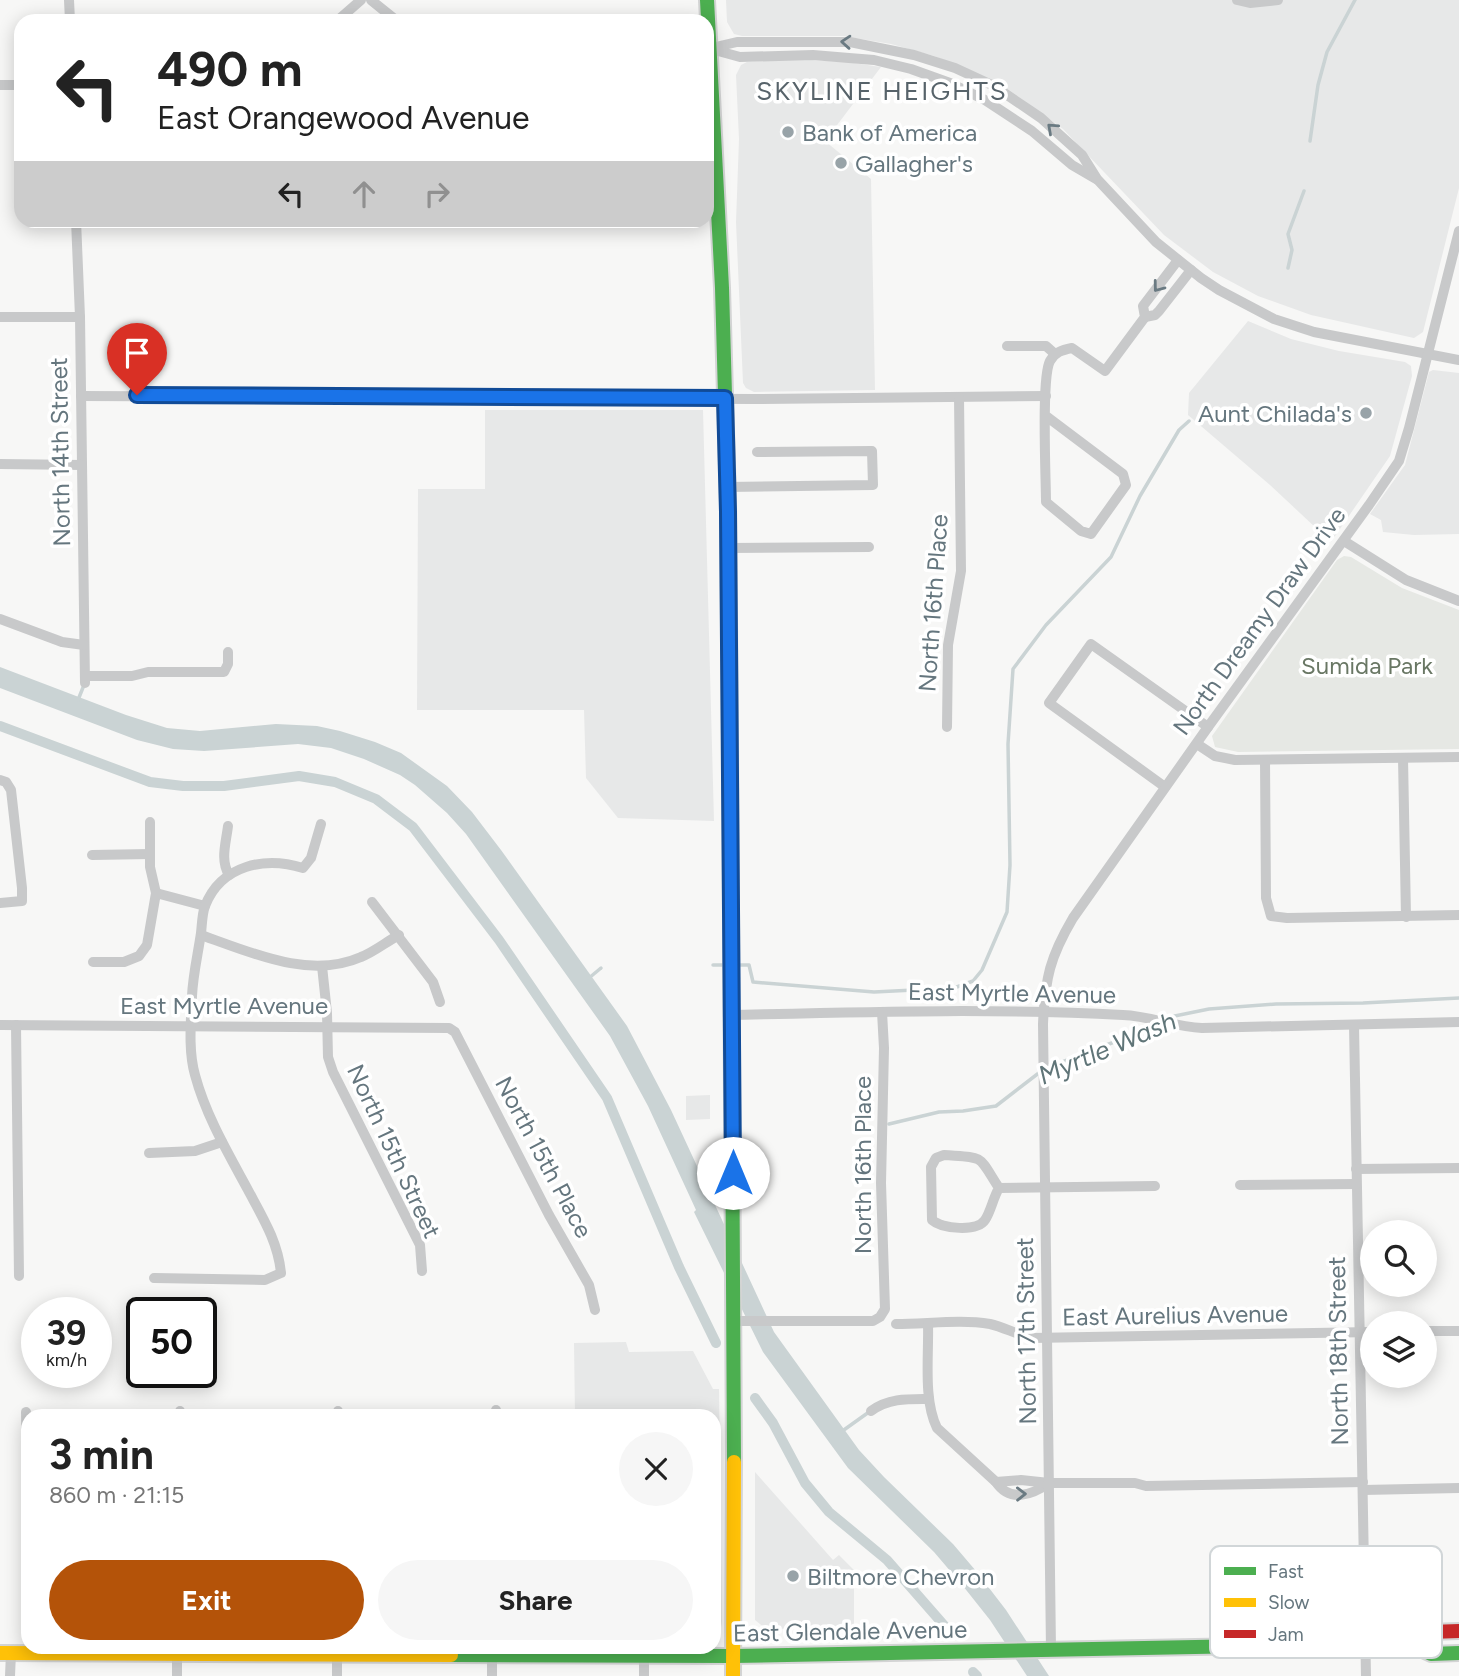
<!DOCTYPE html>
<meta charset="utf-8">
<style>
:root{--surface:#fff;--page:#f6f6f6;--text:#222;--muted:#767676;--accent:#b45309}
body{margin:0;font-family:Figtree,sans-serif;background:var(--page);color:var(--text);height:100vh;display:flex;flex-direction:column;font-size:26px;white-space:nowrap}
*{box-sizing:border-box;margin:0}
p{font-size:23px;color:var(--muted)}
.icon{flex:none;width:38px;height:38px;fill:none;stroke:currentColor;stroke-width:2;stroke-linecap:round;stroke-linejoin:round}
.map{position:relative;flex:1;overflow:hidden}
.drawer{position:absolute;left:21px;top:1409px;width:700px;height:245px;display:flex;flex-direction:column;background:var(--surface);border-radius:21px;box-shadow:0 4px 18px #0003}
.drawer>*{flex:none}
.banner{position:absolute;left:14px;top:14px;width:700px;height:214px;border-radius:21px;box-shadow:0 4px 18px #0003;background:#fff;color:var(--text);overflow:hidden}
.controls{position:absolute;left:1360px;top:1220px;display:grid;gap:14px}
.controls a{display:grid;place-items:center;width:77px;height:77px;border-radius:50%;background:var(--surface);box-shadow:0 4px 18px #0003;font-size:35px}
.speed{position:absolute;left:21px;top:1297px;display:flex;gap:14px;font-size:35px;font-weight:700;text-align:center}
.speed>*{display:grid;place-content:center;width:91px;height:91px;border-radius:50%;background:var(--surface);box-shadow:0 4px 18px #0003;line-height:1}
.speed small{font-size:18px;font-weight:400}
.speed .limit{border:4px solid #111;border-radius:10px;background:#fff;color:#111}
.pin{position:absolute;display:grid;place-items:center;width:60px;height:60px;color:#fff;margin:-72px -30px;border-radius:50% 50% 50% 0;rotate:-45deg;box-shadow:0 0 7px #0007}
.pin .icon{rotate:45deg}
.me{position:absolute;width:77px;margin:-38px;rotate:0deg;stroke-linejoin:round;filter:drop-shadow(0 0 5px #0008)}
.turn{display:flex;align-items:center;gap:24px;height:147px;padding:0 28px;font-size:32px}
.turn .icon{width:91px;height:91px;stroke-width:2.5}
.turn b{display:block;font-size:49px;line-height:60px}
.lanes{display:flex;align-items:center;height:66px;padding:0 28px;background:#0003;justify-content:center;gap:35px;direction:ltr}
.lanes .off{opacity:.35}
.round{display:grid;place-items:center;flex:none;width:74px;height:74px;border-radius:37px;background:var(--page)}
.headline{display:flex;align-items:center;justify-content:space-between;height:119px;padding:0 28px}
h1{font-size:42px;font-weight:700;line-height:52px}
.primary-button{display:flex;gap:14px;margin-top:auto;padding:14px 28px}
.primary-button a{flex:1;height:80px;border-radius:42px;background:var(--accent);color:#fff;font-size:28px;font-weight:700;line-height:80px;text-align:center}
.primary-button a+a{background:var(--page);color:var(--text)}
.map>svg:first-child{display:block}
.built{fill:#e7e8e8}
.green{fill:#e6e8e4}
.water{fill:#cad3d4}
.lines{fill:none;stroke-linecap:round;stroke-linejoin:round}
.stream{stroke:#cad3d4;stroke-width:3.5}
.canal{stroke:#cad3d4;stroke-width:10}
.fast-casing{stroke:#d3d4d4;stroke-width:18}
.slow-casing{stroke:#d3d4d4;stroke-width:18}
.jam-casing{stroke:#d3d4d4;stroke-width:18}
.street{stroke:#c8c9ca;stroke-width:10}
.fast{stroke:#4caf50;stroke-width:14}
.slow{stroke:#ffc107;stroke-width:14}
.jam{stroke:#c62828;stroke-width:14}
.oneway{stroke:#6a7a82}
.route-casing{stroke:#114b97;stroke-width:18}
.route{stroke:#1a73e8;stroke-width:12}
.poi-dot{fill:#98a3a8;stroke:#fff;stroke-width:2.5}
.labels{text-anchor:middle;dominant-baseline:central;stroke-width:7;stroke-linejoin:round;paint-order:stroke}
.poi-label{font-size:24px;fill:#65767e;stroke:#fff;text-anchor:start}
.street-label{font-size:24px;fill:#65767e;stroke:#fff}
.park-label{font-size:24px;fill:#697764;stroke:#fff}
.neighbourhood-label{font-size:26px;letter-spacing:2px;fill:#57636a;stroke:#fff}
.water-label{font-size:26px;font-style:italic;fill:#607578;stroke:#fff}
.key{fill:#fff;stroke:#d1d6d8;stroke-width:2}
.key-label{font-size:19px;fill:#65767e}
</style>
<div class="map">
<svg width="1459" height="1676" viewBox="0 0 1459 1676">
<rect width="100%" height="100%" fill="#f7f7f6"/>
<g class="built">
<polygon points="726,0 1459,0 1459,188 1423,332 1414,338 1311,315 1258,296 1213,272 1164,235 1063,129 1009,90 972,71 934,56 891,44 843,36 742,36 734,34 727,22"/>
<polygon points="791,59 847,62 881,67 825,141 871,179 875,390 754,392 746,388 743,383 736,222 739,139 736,75 741,65 747,62"/>
<polygon points="1248,321 1291,339 1339,351 1405,362 1411,366 1412,376 1390,456 1331,542 1270,485 1188,415 1189,393"/>
<polygon points="1433,370 1459,373 1459,534 1414,535 1383,532 1381,520 1370,514 1405,465 1429,372"/>
<polygon points="485,410 703,410 714,821 618,818 586,778 584,710 417,710 418,489 485,489"/>
<polygon points="710,1095 710,1119 686,1120 686,1096"/>
<polygon points="626,1342 629,1352 693,1351 713,1389 719,1389 722,1622 721,1628 714,1636 714,1416 575,1416 574,1343"/>
<polygon points="755,1472 833,1560 839,1555 854,1570 854,1628 766,1629 755,1620"/>
</g>
<polygon class="green" points="1344,556 1351,557 1402,588 1459,610 1459,749 1238,752 1215,747 1212,736 1337,560"/>
<polygon class="water" points="0,667 126,715 167,728 200,731 276,724 317,726 340,731 375,742 401,753 447,786 472,812 501,850 627,1026 671,1110 774,1332 859,1450 884,1477 953,1544 976,1571 1006,1610 1049,1676 1027,1676 990,1620 963,1586 934,1552 848,1468 763,1352 694,1212 696,1210 648,1106 610,1036 466,834 447,813 415,785 400,775 364,759 331,748 298,744 204,751 173,749 137,740 0,688"/>
<g class="lines">
<g class="stream">
<polyline points="1310,141 1318,85 1327,52 1355,0"/>
<polyline points="1288,268 1292,250 1288,234 1304,191"/>
<polyline points="78,700 84,685"/>
<polyline points="713,965 729,965"/>
<polyline points="736,965 749,965 753,982 874,992 954,988 973,981 982,970 1007,912 1010,865 1008,744 1013,669 1046,625 1111,557 1140,496 1179,430 1189,421"/>
<polyline points="589,978 601,968"/>
<polyline points="1165,1018 1209,1009 1276,1004 1363,1003 1459,998"/>
<polyline points="889,1124 939,1112 963,1111 996,1106 1044,1069 1122,1039 1155,1023"/>
<polyline points="841,1432 869,1412"/>
</g>
<g class="canal">
<polyline points="0,726 150,782 183,786 224,786 299,776 335,782 376,799 413,827 499,940 607,1098 679,1267 716,1343"/>
<polyline points="755,1398 773,1423 805,1483 829,1512 887,1560 949,1631"/>
<polyline points="973,1672 977,1676"/>
</g>
<defs>
<g id="fast">
<polyline points="707,0 722,288 728,502"/>
<polyline points="730,738 734,1462"/>
<polyline points="1408,1643 1431,1654 1459,1653"/>
<polyline points="451,1655 733,1656 1304,1645"/>
</g>
<g id="slow">
<polyline points="728,502 730,738"/>
<polyline points="0,1653 451,1655"/>
<polyline points="733,1676 734,1462"/>
</g>
<polyline id="jam" points="1304,1645 1408,1643 1430,1632 1459,1631"/>
</defs>
<use href="#fast" class="fast-casing"/>
<use href="#slow" class="slow-casing"/>
<use href="#jam" class="jam-casing"/>
<g class="street">
<polyline points="69,0 70,21"/>
<polyline points="371,0 397,21"/>
<polyline points="1237,0 1250,3 1278,0"/>
<polyline points="337,21 361,0"/>
<polyline points="707,49 737,42 850,42 914,55 955,68 994,86 1041,118 1082,155 1097,179 1156,242 1201,278 1219,290 1274,319 1314,332 1459,360"/>
<polyline points="711,49 740,57 813,55 849,58 874,60 911,69 950,83 985,100 1032,131 1072,165 1096,179"/>
<polyline points="0,85 21,85"/>
<polyline points="76,220 80,317 85,683"/>
<polyline points="0,317 80,317"/>
<polyline points="1145,317 1155,315 1159,311 1191,270"/>
<polyline points="1007,346 1046,346 1055,354"/>
<polyline points="81,396 755,399 1046,396"/>
<path d="M 1046,416 L 1123,474 L 1126,485 L 1091,534 L 1081,531 L 1046,502 C 1046,478 1041,377 1050,361 C 1055,352 1062,350 1072,348 L 1105,371 L 1145,317 L 1143,306 L 1178,260"/>
<polyline points="0,464 82,465"/>
<polyline points="727,487 873,485 872,451 757,452"/>
<polyline points="1344,541 1406,580 1459,601"/>
<polyline points="729,548 869,547"/>
<polyline points="0,619 62,642 84,645"/>
<polyline points="85,676 132,676 148,672 224,672 228,664 228,652"/>
<polyline points="947,727 948,645 961,571 959,397"/>
<polyline points="1197,744 1215,756 1235,760 1459,757"/>
<polyline points="1403,758 1406,917"/>
<polyline points="1265,760 1266,898 1271,916 1287,918 1459,915"/>
<polyline points="0,780 6,782 11,790 22,888 22,901 0,903"/>
<polyline points="1165,787 1049,703 1091,644 1208,727"/>
<path d="M 228,826 C 226,843 220,860 229,875"/>
<polyline points="92,855 150,854"/>
<polyline points="156,893 205,906"/>
<polyline points="372,902 433,982 440,1002"/>
<path d="M 201,935 C 250,952 309,980 361,957 C 374,952 386,942 399,935"/>
<polyline points="93,962 124,962 139,956 147,945 156,893 150,867 150,822"/>
<polyline points="322,966 327,1013 328,1057 333,1072 420,1245 422,1271"/>
<path d="M 731,1015 C 862,1012 993,1008 1123,1015 C 1150,1016 1175,1027 1202,1028 L 1459,1022"/>
<polyline points="0,1025 449,1028 455,1032 549,1215 589,1285 595,1310"/>
<polyline points="16,1025 19,1276"/>
<polyline points="1354,1025 1366,1676"/>
<polyline points="149,1153 195,1151 222,1142"/>
<path d="M 944,1155 C 986,1158 977,1154 999,1188 C 993,1198 991,1211 985,1220 C 977,1232 942,1229 932,1220 L 931,1167 L 936,1158 Z"/>
<polyline points="1356,1169 1459,1168"/>
<polyline points="1240,1185 1356,1184"/>
<polyline points="999,1188 1155,1186"/>
<path d="M 154,1278 L 265,1280 L 281,1273 C 278,1242 263,1218 248,1190 C 228,1153 206,1116 195,1075 C 188,1050 191,1021 192,996 C 193,974 198,954 201,933 C 202,925 202,914 205,906 C 221,865 265,856 303,868 L 311,858 L 321,824"/>
<polyline points="734,1321 873,1321 880,1317 885,1309 881,1183 884,1048 882,1012"/>
<path d="M 896,1324 C 927,1324 961,1319 990,1324 C 1004,1327 1017,1335 1032,1338 L 1372,1332"/>
<path d="M 928,1324 C 929,1355 923,1400 937,1428 L 996,1482 C 1010,1503 1032,1495 1049,1483"/>
<polyline points="1424,1331 1459,1331"/>
<polyline points="496,1410 496,1416"/>
<polyline points="180,1411 180,1416"/>
<polyline points="338,1411 338,1416"/>
<path d="M 871,1411 C 889,1398 908,1399 929,1399"/>
<polyline points="26,1412 28,1527"/>
<polyline points="996,1482 1021,1480 1049,1483 1135,1483 1146,1486 1363,1482"/>
<polyline points="1363,1490 1459,1488"/>
<path d="M 1051,1650 L 1043,1024 C 1045,978 1050,957 1073,918 L 1208,727 L 1369,505 L 1399,461 L 1409,428 L 1459,231"/>
<polyline points="177,1654 177,1676"/>
<polyline points="492,1655 492,1676"/>
<polyline points="644,1655 644,1676"/>
<polyline points="10,1676 11,1653"/>
<polyline points="337,1676 337,1655"/>
</g>
<use href="#fast" class="fast"/>
<use href="#slow" class="slow"/>
<use href="#jam" class="jam"/>
</g>
<defs><path id="oneway-chevron" d="M-2-3.5L2.5 0L-2 3.5" fill="none" stroke-width="1.6" stroke-linecap="round" stroke-linejoin="round" transform="scale(1.75)"/></defs>
<g class="oneway">
<use href="#oneway-chevron" transform="translate(846 42) rotate(-176)"/>
<use href="#oneway-chevron" transform="translate(1052 128) rotate(-138)"/>
<use href="#oneway-chevron" transform="translate(1158 287) rotate(127)"/>
<use href="#oneway-chevron" transform="translate(1021 1494) rotate(-1)"/>
</g>
<g class="lines">
<defs>
<polyline id="route" points="137,395 725,398 728,512 733,1173"/>
</defs>
<use href="#route" class="route-casing"/>
<use href="#route" class="route"/>
</g>
<g class="poi-dot">
<circle cx="788" cy="132" r="7"/>
<circle cx="841" cy="163" r="7"/>
<circle cx="1366" cy="413" r="7"/>
<circle cx="793" cy="1576" r="7"/>
</g>
<g class="labels">
<g class="poi-label">
<text x="802" y="132">Bank of America</text>
<text x="855" y="163">Gallagher's</text>
<text x="1352" y="413" text-anchor="end">Aunt Chilada's</text>
<text x="807" y="1576">Biltmore Chevron</text>
</g>
<g class="street-label">
<text transform="translate(60 452) rotate(-91)">North 14th Street</text>
<text transform="translate(933 603) rotate(-86)">North 16th Place</text>
<text transform="translate(1259 621) rotate(-54)">North Dreamy Draw Drive</text>
<text transform="translate(1012 993) rotate(1)">East Myrtle Avenue</text>
<text x="224" y="1005">East Myrtle Avenue</text>
<text transform="translate(394 1151) rotate(65)">North 15th Street</text>
<text transform="translate(544 1157) rotate(62)">North 15th Place</text>
<text transform="translate(862 1165) rotate(-90)">North 16th Place</text>
<text transform="translate(1175 1315) rotate(-1)">East Aurelius Avenue</text>
<text transform="translate(1026 1331) rotate(-91)">North 17th Street</text>
<text transform="translate(1338 1351) rotate(-91)">North 18th Street</text>
<text transform="translate(850 1631) rotate(-1)">East Glendale Avenue</text>
</g>
<g class="park-label">
<text x="1367" y="665">Sumida Park</text>
</g>
<g class="neighbourhood-label">
<text x="882" y="91">SKYLINE HEIGHTS</text>
</g>
<g class="water-label">
<text transform="translate(1107 1048) rotate(-23)">Myrtle Wash</text>
</g>
</g>
<rect x="1210" y="1546" width="232" height="112" rx="10" class="key"/>
<rect x="1224" y="1567" width="32" height="8" fill="#4caf50"/>
<rect x="1224" y="1598" width="32" height="9" fill="#ffc107"/>
<rect x="1224" y="1630" width="32" height="8" fill="#c62828"/>
<g class="key-label">
<text x="1268" y="1578">Fast</text>
<text x="1268" y="1609">Slow</text>
<text x="1268" y="1641">Jam</text>
</g>
</svg>
<div class="controls">
<a><svg class="icon" aria-label="search" viewBox="0 0 24 24"><circle cx="10" cy="10" r="6"/><path d="M15 15l6 6"/></svg></a>
<a><svg class="icon" aria-label="layers" viewBox="0 0 24 24"><path d="M12 4l9 5-9 5-9-5zM3 14l9 5 9-5"/></svg></a>
</div>
<div class="speed"><div>39<small>km/h</small></div><div class="limit">50</div></div>
<div class="pin" style="left:137px;top:395px;background:#d93025"><svg class="icon" aria-label="arrive" viewBox="0 0 24 24"><path d="M6 21V4h12l-3 4 3 4H6"/></svg></div>
<svg class="me" style="left:733px;top:1173px" viewBox="-20 -20 40 40"><circle r="19" fill="#fff"/><path d="M0-13L10 11 0 6-10 11z" fill="#1a73e8"/></svg>
<div class="banner">
<div class="turn"><svg class="icon" aria-label="left" viewBox="0 0 24 24"><path d="M17 20v-9H6M10 6l-5 5 5 5"/></svg><div><b>490 m</b>East Orangewood Avenue</div></div>
<div class="lanes"><svg class="icon" aria-label="left" viewBox="0 0 24 24"><path d="M17 20v-9H6M10 6l-5 5 5 5"/></svg><svg class="icon off" aria-label="ahead" viewBox="0 0 24 24"><path d="M12 20V5M6 11l6-6 6 6"/></svg><svg class="icon off" aria-label="right" viewBox="0 0 24 24"><path d="M7 20v-9h11M14 6l5 5-5 5"/></svg></div>
</div>
<section class="drawer">
<div class="headline"><div><h1>3 min</h1><p>860 m · 21:15</p></div><a class="round"><svg class="icon" aria-label="close" viewBox="0 0 24 24"><path d="M6 6l12 12M18 6L6 18"/></svg></a></div>
<div class="primary-button"><a>Exit</a><a>Share</a></div>
</section>
</div>
